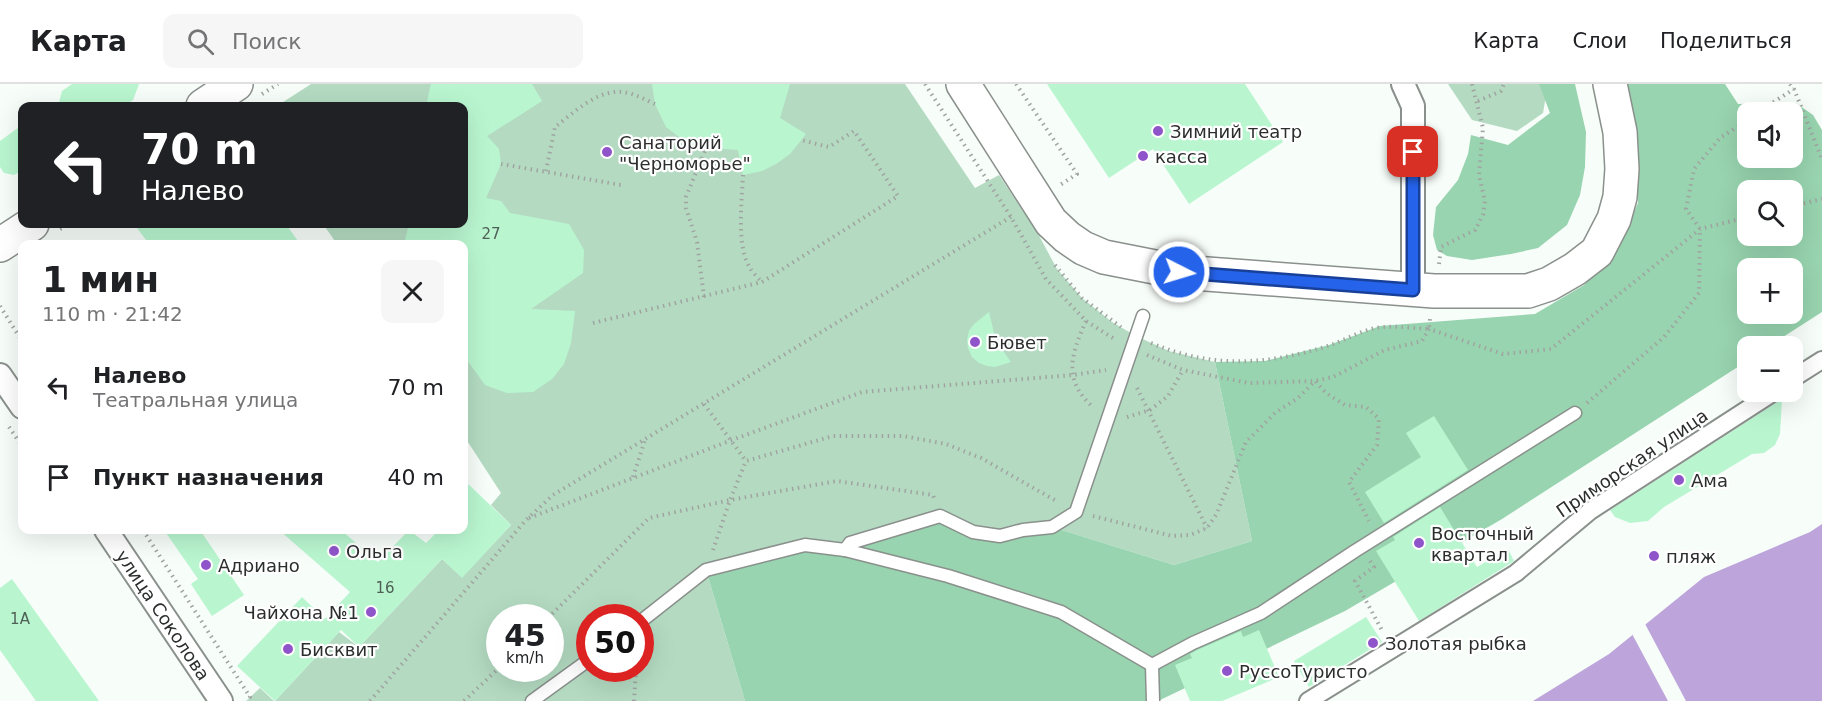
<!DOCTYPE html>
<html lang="ru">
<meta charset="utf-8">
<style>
:root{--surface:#fff;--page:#f6f6f6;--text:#202124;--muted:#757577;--line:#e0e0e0}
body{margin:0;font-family:"DejaVu Sans",sans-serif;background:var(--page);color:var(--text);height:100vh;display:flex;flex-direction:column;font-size:22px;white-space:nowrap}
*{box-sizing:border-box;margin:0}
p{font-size:20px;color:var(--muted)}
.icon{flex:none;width:33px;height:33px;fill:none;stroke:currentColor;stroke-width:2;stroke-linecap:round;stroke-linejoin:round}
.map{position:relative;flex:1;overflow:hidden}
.drawer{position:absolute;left:18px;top:156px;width:450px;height:294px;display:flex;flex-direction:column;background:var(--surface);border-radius:12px;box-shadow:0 6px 24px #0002}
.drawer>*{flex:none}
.guide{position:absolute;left:18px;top:18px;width:450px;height:126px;border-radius:12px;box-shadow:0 6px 24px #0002;background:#202124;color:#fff;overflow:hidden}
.tools{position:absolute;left:1737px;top:18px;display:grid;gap:12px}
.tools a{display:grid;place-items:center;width:66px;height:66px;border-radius:12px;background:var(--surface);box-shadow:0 6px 24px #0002;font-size:30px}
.speed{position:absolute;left:486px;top:520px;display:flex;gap:12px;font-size:30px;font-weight:700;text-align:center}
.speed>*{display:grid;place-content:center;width:78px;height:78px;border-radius:50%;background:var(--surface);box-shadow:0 6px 24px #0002;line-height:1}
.speed small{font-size:15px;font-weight:400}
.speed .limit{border:9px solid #d22;background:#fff;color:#111}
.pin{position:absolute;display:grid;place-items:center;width:51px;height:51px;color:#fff;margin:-26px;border-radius:12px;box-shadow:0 3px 9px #0006}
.me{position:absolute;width:66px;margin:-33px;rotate:95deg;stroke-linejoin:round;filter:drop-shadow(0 0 4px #0008)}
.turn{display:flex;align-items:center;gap:21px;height:126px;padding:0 24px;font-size:27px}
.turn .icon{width:78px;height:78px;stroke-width:2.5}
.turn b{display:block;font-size:42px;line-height:51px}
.round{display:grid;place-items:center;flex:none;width:63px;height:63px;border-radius:12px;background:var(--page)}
.headline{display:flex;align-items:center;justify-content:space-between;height:102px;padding:0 24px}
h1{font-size:36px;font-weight:800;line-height:45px}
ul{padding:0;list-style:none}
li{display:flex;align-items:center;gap:18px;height:90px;padding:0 24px}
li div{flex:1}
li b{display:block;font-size:22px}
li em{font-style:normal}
header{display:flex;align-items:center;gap:36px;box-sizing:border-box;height:84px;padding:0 30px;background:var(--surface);border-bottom:2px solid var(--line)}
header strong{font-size:28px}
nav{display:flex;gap:33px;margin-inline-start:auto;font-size:21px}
.search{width:420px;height:54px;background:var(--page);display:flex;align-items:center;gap:15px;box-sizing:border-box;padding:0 21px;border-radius:12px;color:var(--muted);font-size:22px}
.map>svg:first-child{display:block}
.green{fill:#b4dbc2;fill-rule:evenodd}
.forest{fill:#98d4af;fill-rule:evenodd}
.water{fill:#bda5db}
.pier{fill:#f7fdf9}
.building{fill:#b9f6d0}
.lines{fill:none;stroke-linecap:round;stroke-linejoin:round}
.service-casing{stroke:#8a908c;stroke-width:15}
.pedestrian-casing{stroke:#8a908c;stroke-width:20}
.minor-casing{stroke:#8a908c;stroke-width:26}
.secondary-casing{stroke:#8a908c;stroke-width:36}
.path{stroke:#a0a4a1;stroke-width:4;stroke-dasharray:1.5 4.5;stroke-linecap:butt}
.service{stroke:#fff;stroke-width:12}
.pedestrian{stroke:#fff;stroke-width:16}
.minor{stroke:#fff;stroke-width:22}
.secondary{stroke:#fff;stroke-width:33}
.route-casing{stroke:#184099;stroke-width:15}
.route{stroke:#2563eb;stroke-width:10}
.poi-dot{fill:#9054ca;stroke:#fff;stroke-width:2}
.labels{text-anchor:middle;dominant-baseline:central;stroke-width:4.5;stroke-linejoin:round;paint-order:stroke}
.number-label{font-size:15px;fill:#4f6056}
.poi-label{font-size:18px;fill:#2c2e2d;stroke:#fff;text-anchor:start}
.street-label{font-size:18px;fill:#2c2e2d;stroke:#fff}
</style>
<header>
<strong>Карта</strong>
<div class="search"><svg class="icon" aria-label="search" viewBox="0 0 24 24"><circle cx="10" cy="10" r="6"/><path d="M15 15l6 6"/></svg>Поиск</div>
<nav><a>Карта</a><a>Слои</a><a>Поделиться</a></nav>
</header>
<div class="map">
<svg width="1822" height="617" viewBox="0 0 1822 617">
<rect width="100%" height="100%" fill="#f7fdf9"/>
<g class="green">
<path d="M 311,0 L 905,0 L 975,104 L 999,91 L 1036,146 L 1057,185 L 1082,214 L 1112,238 L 1136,252 L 1169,267 L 1215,278 L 1252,457 L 1174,481 L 1052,443 L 850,459 L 706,486 L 745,617 L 275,617 L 339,548 L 359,563 L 442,475 L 462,493 L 511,441 L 491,421 L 501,409 L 464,352 L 464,160 L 337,160 L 323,140 L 464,140 L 464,22 L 277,22 ZM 500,534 L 550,534 L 550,585 L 500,585 ZM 590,534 L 640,534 L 640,585 L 590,585 Z"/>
<polygon points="1448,0 1548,0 1543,29 1517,47 1472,36"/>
<polygon points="260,604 274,617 246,617"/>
</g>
<g class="forest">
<polygon points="1539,0 1575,0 1586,48 1585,83 1580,111 1567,141 1538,164 1511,170 1472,176 1447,172 1437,166 1433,151 1436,123 1458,96 1468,70 1471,51 1508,61 1550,29"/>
<path d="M 1625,0 L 1725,0 L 1738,20 L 1796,19 L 1813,31 L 1822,46 L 1822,228 L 1769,262 L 1748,262 L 1747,277 L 1502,435 L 1345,527 L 1158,617 L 745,617 L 706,486 L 766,466 L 845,466 L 940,432 L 973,448 L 1052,443 L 1174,481 L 1252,457 L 1215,278 L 1265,277 L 1329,261 L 1380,242 L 1535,230 L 1584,201 L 1615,170 L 1638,119 L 1638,86 ZM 1748,28 L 1792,28 L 1792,74 L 1748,74 ZM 1748,106 L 1792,106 L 1792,152 L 1748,152 ZM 1748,184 L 1792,184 L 1792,230 L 1748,230 Z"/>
</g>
<polygon class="water" points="1822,440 1822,617 1533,617 1609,570 1704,493 1810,448"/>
<polygon class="pier" points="1644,538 1686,617 1668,617 1631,548"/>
<g class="building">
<polygon points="72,0 139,0 133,16 124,22 58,22 62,7"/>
<polygon points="431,0 532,0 542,17 487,52 499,65 501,80 486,114 501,117 510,129 569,140 584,166 583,189 531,225 575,227 571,259 564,280 552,295 533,308 507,309 485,301 464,272 464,160 404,160 409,140 464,140 464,22 426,22"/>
<polygon points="652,0 790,0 780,34 806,50 790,70 776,80 762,87 743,91 738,66 699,63 687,59 666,43 655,20"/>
<polygon points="1047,0 1245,0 1283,58 1189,120 1153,65 1109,94"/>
<polygon points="22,41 22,87 14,91 4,89 0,83 0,57"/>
<polygon points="134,140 286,140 300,160 149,160"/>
<polygon points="989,228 996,257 1011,278 995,283 987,282 979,279 972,273 968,264 967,256 969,247 974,240"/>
<polygon points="1782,315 1780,350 1775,361 1764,369 1752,370 1664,423 1648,437 1630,439 1615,433 1610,426"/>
<polygon points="1434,332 1468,386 1384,439 1365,408 1421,373 1406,349"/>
<polygon points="464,396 511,441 462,494 442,475 359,563 341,546 275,617 237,582 302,513 325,535 350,508 279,446 341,446 378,478 409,446 426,459 439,446 464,446"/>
<polygon points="1440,423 1477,483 1508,465 1514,477 1419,537 1376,467 1395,456 1393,453"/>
<polygon points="164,446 200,446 244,511 212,532 191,500 198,495"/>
<polygon points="12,495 99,617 36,617 0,566 0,504"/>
<polygon points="1366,533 1382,558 1309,603 1294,577"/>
<polygon points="1259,546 1279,593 1222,617 1190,617 1175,581 1192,574 1190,570 1197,566 1241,547 1243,553"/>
</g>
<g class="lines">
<defs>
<g id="service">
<polyline points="845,466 948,492 1061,528 1152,581 1193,559 1261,529 1355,467 1575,329"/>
<polyline points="640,538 706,486 805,461 845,466 850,459 940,432 973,448 1000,452 1023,446 1052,443 1076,428 1143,232"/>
<polyline points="1152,581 1153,617"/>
<polyline points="532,617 590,575"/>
</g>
<g id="pedestrian">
<polyline points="1792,295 1822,276"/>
<polyline points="1308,617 1516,489 1590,427 1774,308"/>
</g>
<g id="minor">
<polyline points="1403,0 1413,22 1413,206"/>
<polyline points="0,291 22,323"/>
<polyline points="106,446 221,617"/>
</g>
<g id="secondary">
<polyline points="963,0 1051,138 1067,153 1083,164 1104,173 1180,188 1434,207 1528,207 1549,200 1575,185 1597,168 1614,135 1620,113 1622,85 1620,48 1610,0"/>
<polyline points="203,22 236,0"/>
<polyline points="0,161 32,140"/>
</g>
</defs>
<use href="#service" class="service-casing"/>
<use href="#pedestrian" class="pedestrian-casing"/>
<use href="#minor" class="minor-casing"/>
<use href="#secondary" class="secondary-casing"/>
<g class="path">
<polyline points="925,0 1011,133 1046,195 1086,237 1116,256"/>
<polyline points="1016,0 1077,90 1060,101"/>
<polyline points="1790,0 1794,5 1822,75"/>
<polyline points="262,10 278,0"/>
<polyline points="1478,17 1501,7 1504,0"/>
<polyline points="1758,28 1794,5"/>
<polyline points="501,80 621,101"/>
<path d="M 546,87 L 555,43 C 575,28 600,2 628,9 C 637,11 646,16 655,20"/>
<path d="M 743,91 C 742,116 736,162 750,184 C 753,189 758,194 762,198"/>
<polyline points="1792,122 1822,115"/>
<polyline points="60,145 68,140"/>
<polyline points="1439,180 1441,163 1475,146 1483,131 1485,117 1479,91 1483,44 1472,0"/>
<polyline points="1055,181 1082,214 1121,243"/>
<polyline points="704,213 697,158 686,124 686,113 706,64"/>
<polyline points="0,222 22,257"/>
<path d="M 1086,237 C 1071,271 1062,296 1094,324"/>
<polyline points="593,239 762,198 898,112 854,47 829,63 801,56"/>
<path d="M 1151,259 C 1213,285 1268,281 1331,261 C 1347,255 1366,244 1383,243 C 1398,242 1414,244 1429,245 L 1430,235"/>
<polyline points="1147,271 1183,286 1249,299 1315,297 1333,293 1385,266 1422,257 1429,245 1503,270 1551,265 1700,145 1748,133"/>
<polyline points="1137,304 1207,444"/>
<polyline points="1587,319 1664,253 1699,209 1700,145 1686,125 1694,85 1720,54 1748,36"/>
<polyline points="704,320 746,377 833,352 903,352 946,360 981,374 1058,418"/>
<polyline points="1127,333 1150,326 1168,312 1183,286"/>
<polyline points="9,343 22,362"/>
<polyline points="633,393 645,356"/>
<polyline points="1093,432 1172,452 1190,451 1207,444 1216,431 1246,358 1275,329 1298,314 1315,297 1326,309 1345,321 1366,323 1379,335 1377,361 1349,398 1369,437"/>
<polyline points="529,434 732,356 862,308 1073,291 1106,286"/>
<polyline points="143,446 250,613 246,617"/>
<polyline points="713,466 730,416 746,377"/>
<polyline points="1370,477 1374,483 1355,497 1383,548"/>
<polyline points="548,534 649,434 730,416 837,397 933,411 935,417"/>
<polyline points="370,617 526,436 553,411 1014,131"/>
<polyline points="464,617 500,583"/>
<polyline points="634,617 636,585"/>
</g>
<use href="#service" class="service"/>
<use href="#pedestrian" class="pedestrian"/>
<use href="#minor" class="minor"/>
<use href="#secondary" class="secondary"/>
</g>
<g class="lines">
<defs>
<polyline id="route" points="1179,188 1413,206 1413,68"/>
</defs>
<use href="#route" class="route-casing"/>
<use href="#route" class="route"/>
</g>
<g class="poi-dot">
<circle cx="1158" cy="47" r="6"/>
<circle cx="607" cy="68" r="6"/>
<circle cx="1143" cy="72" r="6"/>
<circle cx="975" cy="258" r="6"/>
<circle cx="1679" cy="396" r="6"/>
<circle cx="1419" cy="459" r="6"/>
<circle cx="334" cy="467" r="6"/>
<circle cx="1654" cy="472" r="6"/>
<circle cx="206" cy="481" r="6"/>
<circle cx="371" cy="528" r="6"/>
<circle cx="1373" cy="559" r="6"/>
<circle cx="288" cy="565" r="6"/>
<circle cx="1227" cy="587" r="6"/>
</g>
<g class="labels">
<g class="number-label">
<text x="491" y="150">27</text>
<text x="385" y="504">16</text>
<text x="20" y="535">1А</text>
</g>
<g class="poi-label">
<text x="1170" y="47">Зимний театр</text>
<text x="619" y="58">Санаторий<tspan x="619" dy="21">"Черноморье"</tspan></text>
<text x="1155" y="72">касса</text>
<text x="987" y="258">Бювет</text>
<text x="1691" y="396">Ама</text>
<text x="1431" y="449">Восточный<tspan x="1431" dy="21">квартал</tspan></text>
<text x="346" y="467">Ольга</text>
<text x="1666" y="472">пляж</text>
<text x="218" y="481">Адриано</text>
<text x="359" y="528" text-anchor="end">Чайхона №1</text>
<text x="1385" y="559">Золотая рыбка</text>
<text x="300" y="565">Бисквит</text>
<text x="1239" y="587">РуссоТуристо</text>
</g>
<g class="street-label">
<text transform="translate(1632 379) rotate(-34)">Приморская улица</text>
<text transform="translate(163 531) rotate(56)">улица Соколова</text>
</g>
</g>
</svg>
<div class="tools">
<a><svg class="icon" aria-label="sound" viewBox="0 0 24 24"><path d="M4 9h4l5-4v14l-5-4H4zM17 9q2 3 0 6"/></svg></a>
<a><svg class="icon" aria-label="search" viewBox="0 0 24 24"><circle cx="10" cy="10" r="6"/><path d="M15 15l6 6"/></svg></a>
<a>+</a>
<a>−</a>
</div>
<div class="speed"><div>45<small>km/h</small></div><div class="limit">50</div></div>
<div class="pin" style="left:1413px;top:68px;background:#d93025"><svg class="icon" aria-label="arrive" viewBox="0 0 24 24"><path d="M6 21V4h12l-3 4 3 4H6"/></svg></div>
<svg class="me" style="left:1179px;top:188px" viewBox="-20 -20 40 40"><circle r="17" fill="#2563eb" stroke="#fff" stroke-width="3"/><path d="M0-11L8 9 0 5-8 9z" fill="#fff"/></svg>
<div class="guide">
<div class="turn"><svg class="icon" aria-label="left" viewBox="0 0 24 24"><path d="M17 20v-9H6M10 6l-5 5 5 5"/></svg><div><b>70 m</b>Налево</div></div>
</div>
<section class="drawer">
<div class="headline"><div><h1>1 мин</h1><p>110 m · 21:42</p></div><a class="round"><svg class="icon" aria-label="close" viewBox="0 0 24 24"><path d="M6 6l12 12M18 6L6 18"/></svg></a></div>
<ul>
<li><svg class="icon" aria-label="left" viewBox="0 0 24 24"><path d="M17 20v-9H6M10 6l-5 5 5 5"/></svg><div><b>Налево</b><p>Театральная улица</p></div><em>70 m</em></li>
<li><svg class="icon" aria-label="arrive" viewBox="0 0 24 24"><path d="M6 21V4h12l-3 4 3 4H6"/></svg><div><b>Пункт назначения</b></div><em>40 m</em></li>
</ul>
</section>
</div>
